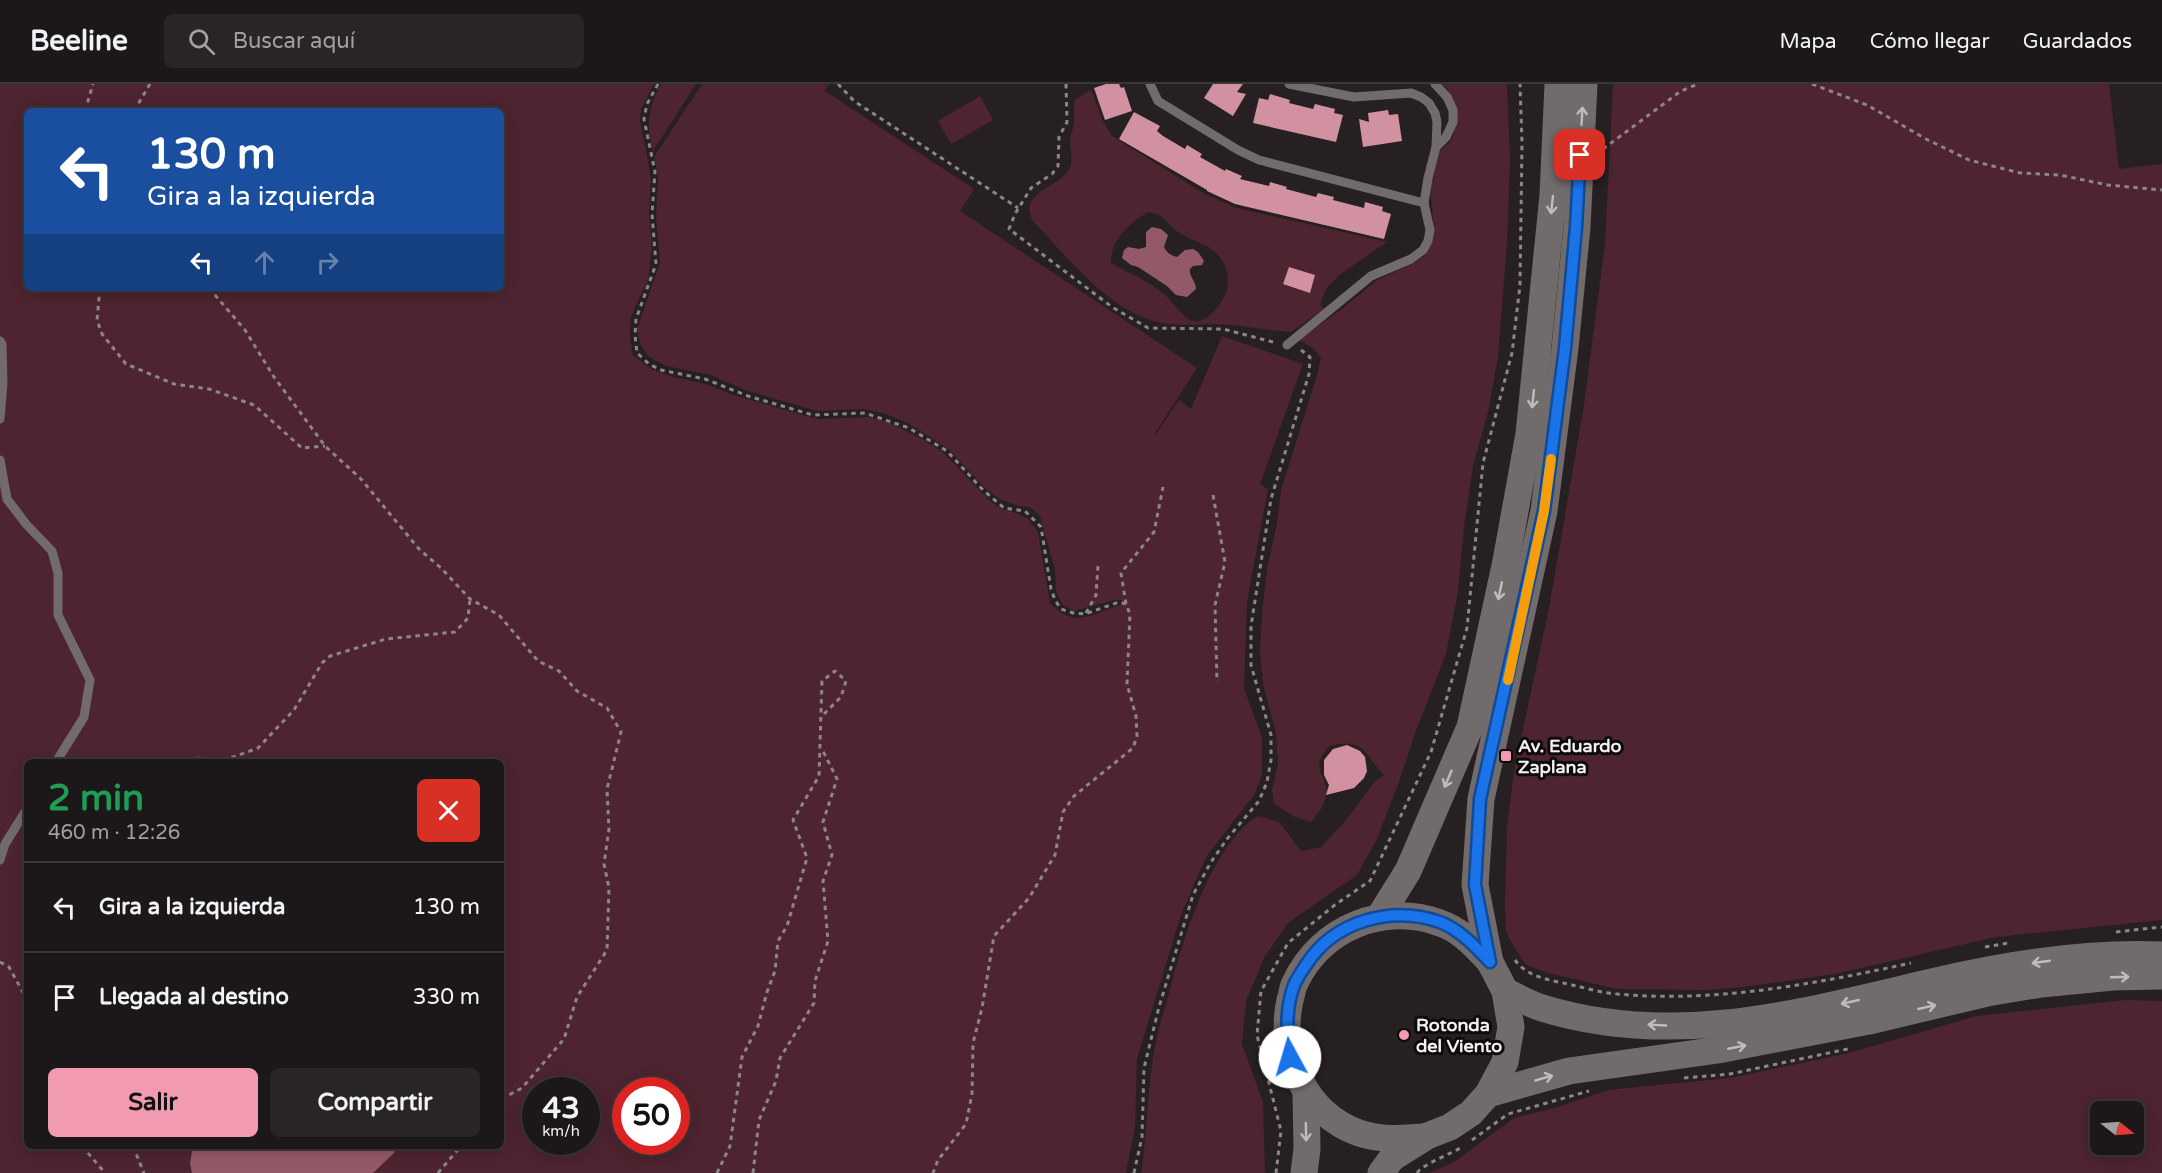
<!DOCTYPE html>
<html lang="es">
<meta charset="utf-8">
<style>
:root{--surface:#1c181a;--page:#292527;--text:#f1f3f6;--muted:#a0a0a2;--line:#3a3739;--accent:#f29ab0}
body{margin:0;font-family:"Varela Round",sans-serif;background:var(--page);color:var(--text);height:100vh;display:flex;flex-direction:column;font-size:22px;white-space:nowrap}
*{box-sizing:border-box;margin:0}
p{font-size:20px;color:var(--muted)}
.icon{flex:none;width:33px;height:33px;fill:none;stroke:currentColor;stroke-width:2;stroke-linecap:round;stroke-linejoin:round}
.map{position:relative;flex:1;overflow:hidden}
.panel{position:absolute;left:24px;top:675px;width:480px;height:390px;display:flex;flex-direction:column;background:var(--surface);border-radius:9px;box-shadow:0 3px 15px #0003,0 0 0 2px var(--line)}
.panel>*{flex:none}
.guide{position:absolute;left:24px;top:24px;width:480px;height:183px;border-radius:9px;box-shadow:0 3px 15px #0003,0 0 0 2px var(--line);background:#1a4fa0;color:#fff;overflow:hidden}
.needle{width:39px;rotate:107deg}
.fabs{position:absolute;left:2090px;top:1017px;display:grid;gap:12px}
.fabs a{display:grid;place-items:center;width:54px;height:54px;border-radius:9px;background:var(--surface);box-shadow:0 3px 15px #0003,0 0 0 2px var(--line);font-size:30px}
.speed{position:absolute;left:522px;top:993px;display:flex;gap:12px;font-size:30px;font-weight:700;text-align:center}
.speed>*{display:grid;place-content:center;width:78px;height:78px;border-radius:50%;background:var(--surface);box-shadow:0 3px 15px #0003,0 0 0 2px var(--line);line-height:1}
.speed small{font-size:15px;font-weight:400}
.speed .limit{border:9px solid #d22;background:#fff;color:#111}
.pin{position:absolute;display:grid;place-items:center;width:51px;height:51px;color:#fff;margin:-26px;border-radius:12px;box-shadow:0 3px 9px #0006}
.me{position:absolute;width:66px;margin:-33px;rotate:354deg;stroke-linejoin:round;filter:drop-shadow(0 0 4px #0008)}
.turn{display:flex;align-items:center;gap:21px;height:126px;padding:0 24px;font-size:27px}
.turn .icon{width:78px;height:78px;stroke-width:2.5}
.turn b{display:block;font-size:42px;line-height:51px}
.lanes{display:flex;align-items:center;height:57px;padding:0 24px;background:#0003;justify-content:center;gap:30px;direction:ltr}
.lanes .off{opacity:.35}
.round{display:grid;place-items:center;flex:none;width:63px;height:63px;border-radius:9px;background:var(--page)}
.head{display:flex;align-items:center;justify-content:space-between;height:102px;padding:0 24px}
h1{font-size:36px;font-weight:700;line-height:45px;color:#1e9e55}
.cta{display:flex;gap:12px;margin-top:auto;padding:12px 24px}
.cta a{flex:1;height:69px;border-radius:9px;background:var(--accent);color:#111;font-size:24px;font-weight:700;line-height:69px;text-align:center}
.cta a+a{background:var(--page);color:var(--text)}
ul{padding:0;list-style:none}
li{display:flex;align-items:center;gap:18px;height:90px;padding:0 24px;border-top:2px solid var(--line)}
li div{flex:1}
li b{display:block;font-size:22px}
li em{font-style:normal}
header{display:flex;align-items:center;gap:36px;box-sizing:border-box;height:84px;padding:0 30px;background:var(--surface);border-bottom:2px solid var(--line)}
header strong{font-size:28px}
nav{display:flex;gap:33px;margin-inline-start:auto;font-size:21px}
.search{width:420px;height:54px;background:var(--page);display:flex;align-items:center;gap:15px;box-sizing:border-box;padding:0 21px;border-radius:9px;color:var(--muted);font-size:22px}
.map>svg:first-child{display:block}
.green{fill:#4d2430;fill-rule:evenodd}
.water{fill:#945968}
.building{fill:#d191a1}
.lines{fill:none;stroke-linecap:round;stroke-linejoin:round}
.path{stroke:#8b8687;stroke-width:3;stroke-dasharray:4.5 4.5;stroke-linecap:butt}
.service{stroke:#726b6c;stroke-width:9}
.secondary{stroke:#726b6c;stroke-width:27}
.oneway{stroke:#c1bbbc}
.route-casing{stroke:#114b97;stroke-width:15}
.route{stroke:#1a73e8;stroke-width:10}
.slow{stroke:#f59e0b;stroke-width:10}
.poi-dot{fill:#f29ab0;stroke:#0d0b0b;stroke-width:2}
.labels{text-anchor:middle;dominant-baseline:central;stroke-width:6;stroke-linejoin:round;paint-order:stroke}
.poi-label{font-size:18px;font-weight:bold;fill:#f5f1f1;stroke:#0d0b0b;text-anchor:start}
</style>
<header>
<strong>Beeline</strong>
<div class="search"><svg class="icon" aria-label="search" viewBox="0 0 24 24"><circle cx="10" cy="10" r="6"/><path d="M15 15l6 6"/></svg>Buscar aquí</div>
<nav><a>Mapa</a><a>Cómo llegar</a><a>Guardados</a></nav>
</header>
<div class="map">
<svg width="2162" height="1089" viewBox="0 0 2162 1089">
<rect width="100%" height="100%" fill="#262022"/>
<g class="green">
<path d="M 0,0 L 654,0 L 641,25 L 640,36 L 651,94 L 649,131 L 652,163 L 648,196 L 631,232 L 630,253 L 633,271 L 651,285 L 673,293 L 706,300 L 736,312 L 818,335 L 868,333 L 888,338 L 924,356 L 943,368 L 989,416 L 1002,425 L 1019,430 L 1028,435 L 1038,448 L 1050,519 C 1077,547 1093,528 1123,520 L 1122,516 L 1110,517 L 1074,527 L 1063,521 L 1056,508 L 1055,486 L 1040,432 L 1030,423 L 1018,422 L 999,415 L 984,403 L 947,364 L 908,339 L 883,329 L 864,325 L 817,327 L 745,306 L 711,291 L 666,282 L 649,273 L 640,260 L 637,245 L 660,179 L 656,132 L 658,93 L 654,73 L 702,0 L 829,0 L 825,7 L 974,105 L 960,127 L 1197,284 L 1155,349 L 1156,350 L 1179,316 L 1191,325 L 1222,252 L 1303,280 L 1260,400 L 1268,405 L 1247,518 L 1244,604 L 1262,654 L 1262,691 L 1254,711 L 1206,773 L 1181,831 L 1137,975 L 1135,1043 L 1126,1089 L 0,1089 ZM 27,27 L 501,27 L 501,204 L 27,204 ZM 27,678 L 501,678 L 501,1062 L 27,1062 ZM 536,1006 L 586,1006 L 586,1058 L 536,1058 ZM 626,1006 L 676,1006 L 676,1058 L 626,1058 Z"/>
<path d="M 661,0 L 696,0 L 653,67 C 645,44 649,20 661,0 Z"/>
<path d="M 1442,0 L 1507,0 L 1510,77 L 1507,159 L 1498,273 L 1488,328 L 1473,382 L 1464,443 L 1458,507 L 1446,570 L 1414,652 L 1399,698 L 1376,757 L 1357,791 L 1288,839 L 1264,874 L 1246,917 L 1242,960 L 1263,1018 L 1265,1089 L 1141,1089 C 1148,1045 1147,1000 1156,957 C 1159,941 1165,925 1169,909 C 1183,857 1210,761 1258,732 L 1279,738 L 1301,767 L 1321,763 L 1346,736 L 1374,699 L 1384,691 C 1362,667 1365,654 1329,662 C 1327,665 1323,670 1321,674 C 1316,687 1324,693 1326,702 C 1329,716 1319,729 1311,738 L 1295,733 L 1274,720 L 1272,706 L 1278,680 L 1276,650 L 1263,600 L 1260,569 L 1262,529 L 1267,485 L 1277,439 L 1281,406 L 1317,291 L 1321,274 L 1313,264 L 1299,256 L 1343,224 L 1377,196 L 1414,179 L 1424,172 L 1431,162 L 1434,148 L 1430,101 L 1435,77 L 1440,67 L 1448,60 L 1453,53 L 1457,25 L 1447,5 Z"/>
<polygon points="1613,0 2109,0 2119,85 2162,80 2162,836 1996,853 1835,890 1744,903 1707,906 1617,905 1548,889 1526,881 1516,866 1506,848 1505,820 1507,744 1514,687 1549,524 1584,321 1605,159"/>
<path d="M 1091,6 L 1103,37 L 1112,52 L 1205,110 L 1237,124 L 1387,158 L 1339,191 L 1326,205 L 1320,221 L 1324,225 L 1291,248 C 1266,246 1242,241 1217,240 C 1197,240 1172,243 1153,237 C 1105,222 1066,172 1033,137 C 1017,110 1058,103 1069,86 C 1074,77 1070,67 1070,58 C 1070,53 1072,49 1073,44 C 1075,35 1074,25 1074,16 ZM 1148,128 C 1167,130 1167,142 1181,150 C 1199,161 1214,159 1225,182 C 1233,201 1224,219 1210,231 C 1205,235 1199,239 1193,237 C 1184,235 1174,219 1166,212 C 1150,197 1130,190 1111,179 C 1110,157 1129,139 1148,128 Z"/>
<polygon points="980,12 993,36 951,60 938,37"/>
<path d="M 2125,916 L 2162,917 L 2162,1089 L 1429,1089 L 1454,1078 L 1514,1034 L 1558,1023 L 1608,1006 L 1730,994 L 1849,969 L 1976,932 ZM 2100,1028 L 2133,1028 L 2133,1060 L 2100,1060 Z"/>
</g>
<g class="water">
<path d="M 1152,143 L 1161,145 L 1168,151 L 1164,163 C 1167,169 1170,171 1177,173 L 1185,166 L 1193,165 L 1198,168 L 1204,177 L 1202,181 L 1193,182 L 1190,185 C 1189,193 1196,197 1196,205 L 1187,213 L 1176,211 L 1167,202 L 1138,183 L 1131,181 L 1122,174 L 1124,166 L 1128,163 L 1139,165 L 1146,163 L 1146,148 Z"/>
<polygon points="193,1062 398,1062 394,1069 373,1089 192,1089 190,1079"/>
</g>
<g class="building">
<polygon points="1106,0 1119,0 1121,4 1124,3 1132,27 1105,36 1094,4"/>
<polygon points="1213,0 1243,0 1237,8 1246,10 1233,32 1204,14"/>
<polygon points="1270,10 1290,16 1289,19 1313,25 1315,20 1335,25 1334,29 1343,31 1336,58 1253,39 1259,14 1268,16"/>
<polygon points="1388,26 1389,31 1398,30 1402,57 1363,63 1359,35 1369,38 1368,29"/>
<polygon points="1134,28 1160,42 1157,47 1163,52 1185,65 1187,61 1202,70 1200,73 1225,87 1226,85 1242,92 1240,95 1269,102 1270,98 1287,103 1286,105 1316,113 1318,109 1334,113 1333,116 1364,124 1365,118 1383,123 1382,127 1391,130 1384,155 1235,120 1207,107 1207,106 1119,55"/>
<polygon points="1289,183 1315,191 1310,209 1283,200"/>
<polygon points="1347,661 1360,667 1365,673 1367,687 1364,694 1354,704 1326,711 1329,701 1324,691 1324,676 1333,665"/>
</g>
<g class="lines">
<g class="path">
<polyline points="658,0 647,20 644,35 655,88 652,130 656,180 636,235 635,251 637,269 649,280 661,286 705,295 748,312 813,331 865,329 909,344 947,367 983,406 1004,424 1025,427 1041,443 1051,505 1055,516 1061,525 1073,529 1085,530 1119,518 1126,520 1130,530 1127,600 1136,632 1137,652 1133,664 1074,712 1063,728 1055,771 1029,814 994,852 982,924 973,959 972,1010 966,1040 938,1076 933,1089"/>
<polyline points="838,0 854,17 1018,124"/>
<polyline points="1066,0 1067,38 1059,53 1058,82 1052,90 1031,104 1015,130 1009,145 1112,223 1148,244 1223,245 1277,259"/>
<polyline points="1812,0 1867,21 1926,55 1969,76 2020,89 2060,91 2108,101 2162,106"/>
<polyline points="85,27 93,0"/>
<polyline points="134,27 150,0"/>
<polyline points="1603,65 1681,7 1698,0"/>
<polyline points="100,204 97,236 102,250 126,280 174,300 209,305 254,321 302,364 325,362"/>
<polyline points="209,204 245,246 274,293 325,362 361,395 419,465 441,484 470,515 499,531 538,577 559,587 577,607 607,624 621,648 607,705 609,745 604,780 609,804 607,866 577,913 564,955 522,1004 501,1015"/>
<polyline points="1213,411 1225,478 1215,521 1217,598"/>
<polyline points="1126,520 1121,489 1154,448 1163,403"/>
<polyline points="1086,529 1096,511 1098,482"/>
<polyline points="169,678 194,674 228,675 258,664 294,626 322,579 330,572 386,555 455,548 468,534 470,515"/>
<polyline points="2116,848 2162,843"/>
<polyline points="1985,863 2008,859"/>
<path d="M 1515,876 C 1528,894 1551,896 1572,901 C 1586,904 1602,909 1617,910 C 1716,919 1814,900 1911,879"/>
<polyline points="0,878 9,883 26,914 27,919"/>
<polyline points="1684,994 1730,990 1852,964"/>
<polyline points="1472,1056 1508,1030 1589,1007"/>
<polyline points="82,1062 105,1089"/>
<polyline points="133,1062 144,1089"/>
<polyline points="438,1089 461,1062"/>
<polyline points="717,1089 730,1062 742,973 758,942 767,908 775,887 778,857 787,842 807,774 793,736 819,692 822,597 835,587 846,597 841,613 821,633"/>
<polyline points="753,1089 759,1036 776,997 780,974 814,919 815,897 828,857 823,797 832,771 823,738 837,695 822,665"/>
<polyline points="1134,1089 1142,1053 1144,984 1159,923 1193,811 1211,778 1227,755 1259,717 1267,698 1271,676 1271,651 1251,581 1251,542 1271,415 1309,290 1310,273 1301,266"/>
<polyline points="1276,1089 1281,1047 1257,951 1261,907 1288,859 1336,820 1370,797 1431,668 1467,544 1483,379 1512,269 1520,201 1522,59 1520,0"/>
<path d="M 1417,1089 C 1423,1080 1451,1070 1462,1063"/>
</g>
<g class="service">
<polyline points="1150,0 1158,17 1238,66 1259,76 1424,119"/>
<polyline points="1289,0 1354,13 1411,9 1421,13 1429,19 1435,29 1437,38 1436,63"/>
<polyline points="0,257 2,260 3,299 0,335"/>
<polyline points="1287,261 1371,192 1411,175 1423,166 1428,157 1430,146 1424,119 1428,94 1436,63 1446,53 1453,38 1453,26 1447,13 1435,0"/>
<polyline points="0,376 7,415 26,440 52,467 58,489 58,531 90,596 84,633 56,678"/>
<polyline points="0,776 5,760 27,725"/>
</g>
<g class="secondary">
<polyline points="1380,832 1408,787 1470,643 1506,477 1529,350 1553,111 1558,0"/>
<path d="M 1505,907 C 1517,913 1529,920 1542,924 C 1675,965 1802,928 1932,898 C 2007,880 2085,868 2162,871"/>
<polyline points="1488,1010 1569,987 1718,966 1869,937 1987,909 2041,900 2113,893 2162,892"/>
<path d="M 1423,1053 C 1401,1055 1380,1056 1359,1049 C 1305,1030 1278,970 1290,916 C 1292,911 1292,904 1295,899 C 1320,844 1384,818 1440,839 C 1461,846 1475,862 1490,878"/>
<polyline points="1304,1089 1307,1065 1306,1007"/>
<polyline points="1381,1089 1392,1074 1427,1052 1450,1043 1471,1029 1488,1010 1505,978 1511,943 1505,907 1490,878 1475,801 1481,715 1544,427 1565,264 1577,143 1584,0"/>
</g>
</g>
<defs><path id="oneway-shaft" d="M-6 0H5M1.5-3L5.5 0L1.5 3" fill="none" stroke-width="1.6" stroke-linecap="round" stroke-linejoin="round" transform="scale(1.5)"/></defs>
<g class="oneway">
<use href="#oneway-shaft" transform="translate(1582 32) rotate(-87)"/>
<use href="#oneway-shaft" transform="translate(1552 121) rotate(96)"/>
<use href="#oneway-shaft" transform="translate(1533 315) rotate(96)"/>
<use href="#oneway-shaft" transform="translate(1500 507) rotate(102)"/>
<use href="#oneway-shaft" transform="translate(1448 695) rotate(113)"/>
<use href="#oneway-shaft" transform="translate(2041 878) rotate(172)"/>
<use href="#oneway-shaft" transform="translate(2120 893) rotate(-2)"/>
<use href="#oneway-shaft" transform="translate(1850 918) rotate(167)"/>
<use href="#oneway-shaft" transform="translate(1927 923) rotate(-13)"/>
<use href="#oneway-shaft" transform="translate(1657 941) rotate(-177)"/>
<use href="#oneway-shaft" transform="translate(1737 963) rotate(-11)"/>
<use href="#oneway-shaft" transform="translate(1544 994) rotate(-16)"/>
<use href="#oneway-shaft" transform="translate(1306 1048) rotate(89)"/>
</g>
<g class="lines">
<defs>
<path id="route" d="M 1290,973 C 1287,947 1285,926 1294,901 C 1297,894 1302,887 1306,881 C 1334,837 1391,821 1440,838 C 1460,846 1475,862 1490,878 L 1475,801 L 1480,715 L 1544,427 L 1565,264 L 1576,143 L 1580,71"/>
</defs>
<use href="#route" class="route-casing"/>
<use href="#route" class="route"/>
<polyline class="slow" points="1508,596 1544,427 1551,375"/>
</g>
<g class="poi-dot">
<rect x="1500" y="666" width="12" height="12" rx="3"/>
<circle cx="1404" cy="951" r="6"/>
</g>
<g class="labels">
<g class="poi-label">
<text x="1518" y="662">Av. Eduardo<tspan x="1518" dy="21">Zaplana</tspan></text>
<text x="1416" y="941">Rotonda<tspan x="1416" dy="21">del Viento</tspan></text>
</g>
</g>
</svg>
<div class="fabs">
<a><svg class="needle" viewBox="-14 -14 28 28"><path d="M0-13l5 13h-10z" fill="#e53935"/><path d="M0 13l5-13h-10z" fill="#a0a0a2"/></svg></a>
</div>
<div class="speed"><div>43<small>km/h</small></div><div class="limit">50</div></div>
<div class="pin" style="left:1580px;top:71px;background:#d93025"><svg class="icon" aria-label="arrive" viewBox="0 0 24 24"><path d="M6 21V4h12l-3 4 3 4H6"/></svg></div>
<svg class="me" style="left:1290px;top:973px" viewBox="-20 -20 40 40"><circle r="19" fill="#fff"/><path d="M0-13L10 11 0 6-10 11z" fill="#1a73e8"/></svg>
<div class="guide">
<div class="turn"><svg class="icon" aria-label="left" viewBox="0 0 24 24"><path d="M17 20v-9H6M10 6l-5 5 5 5"/></svg><div><b>130 m</b>Gira a la izquierda</div></div>
<div class="lanes"><svg class="icon" aria-label="left" viewBox="0 0 24 24"><path d="M17 20v-9H6M10 6l-5 5 5 5"/></svg><svg class="icon off" aria-label="ahead" viewBox="0 0 24 24"><path d="M12 20V5M6 11l6-6 6 6"/></svg><svg class="icon off" aria-label="right" viewBox="0 0 24 24"><path d="M7 20v-9h11M14 6l5 5-5 5"/></svg></div>
</div>
<section class="panel">
<div class="head"><div><h1>2 min</h1><p>460 m · 12:26</p></div><a class="round" style="background:#d93025;color:#fff"><svg class="icon" aria-label="close" viewBox="0 0 24 24"><path d="M6 6l12 12M18 6L6 18"/></svg></a></div>
<ul>
<li><svg class="icon" aria-label="left" viewBox="0 0 24 24"><path d="M17 20v-9H6M10 6l-5 5 5 5"/></svg><div><b>Gira a la izquierda</b></div><em>130 m</em></li>
<li><svg class="icon" aria-label="arrive" viewBox="0 0 24 24"><path d="M6 21V4h12l-3 4 3 4H6"/></svg><div><b>Llegada al destino</b></div><em>330 m</em></li>
</ul>
<div class="cta"><a>Salir</a><a>Compartir</a></div>
</section>
</div>
